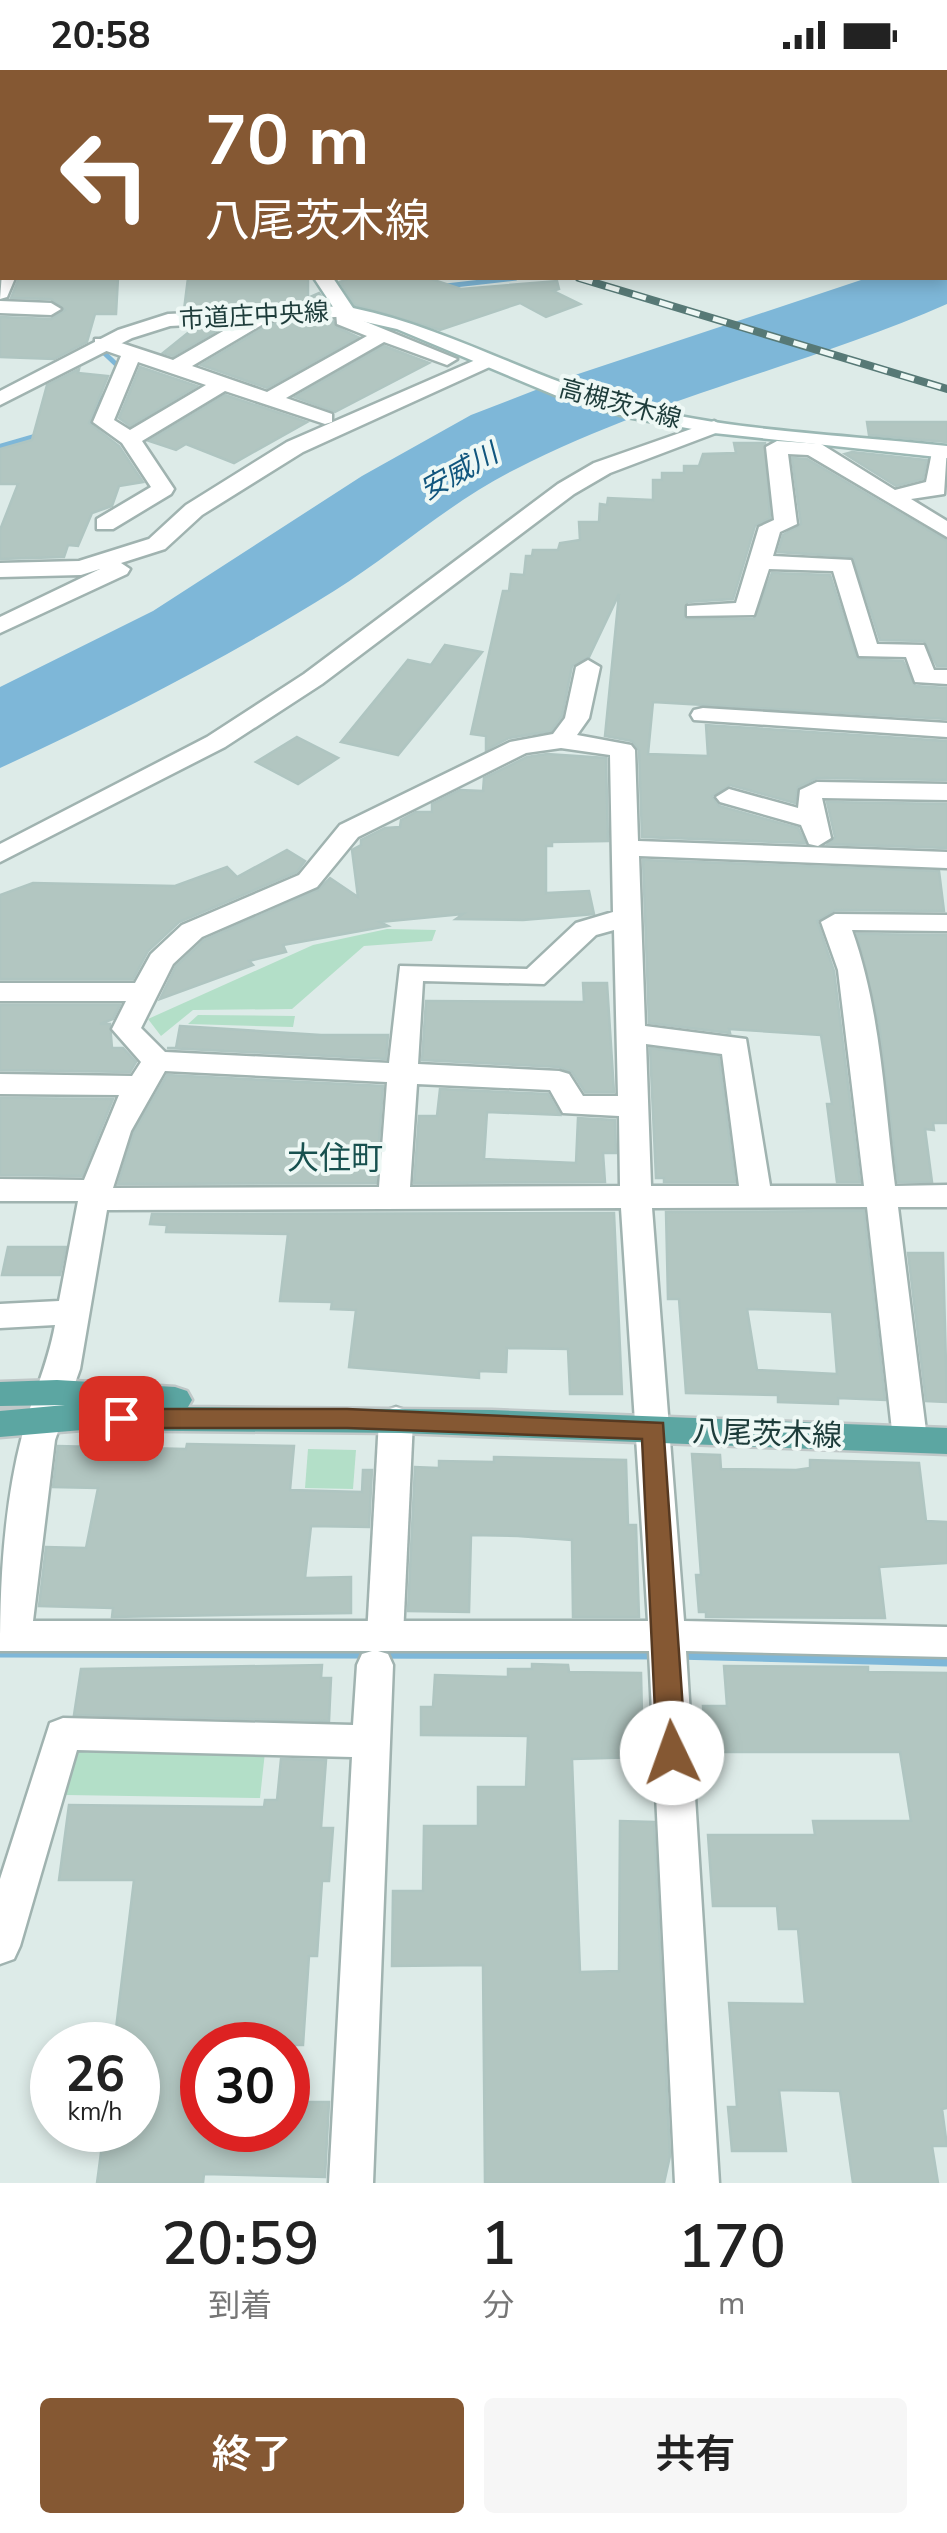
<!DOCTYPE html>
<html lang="ja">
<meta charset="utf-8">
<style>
:root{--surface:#fff;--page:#f6f6f6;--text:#222;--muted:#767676;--accent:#855833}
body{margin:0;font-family:"Nunito Sans","Noto Sans JP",sans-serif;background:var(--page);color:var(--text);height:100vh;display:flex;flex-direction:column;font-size:38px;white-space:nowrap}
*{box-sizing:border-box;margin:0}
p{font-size:32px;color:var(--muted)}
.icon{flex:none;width:55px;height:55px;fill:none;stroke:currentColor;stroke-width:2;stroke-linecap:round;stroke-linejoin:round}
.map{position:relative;height:2113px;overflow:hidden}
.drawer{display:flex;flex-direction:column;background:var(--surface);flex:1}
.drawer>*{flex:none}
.guide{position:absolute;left:0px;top:0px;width:948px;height:210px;box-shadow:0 5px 15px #0003;background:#855833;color:#fff;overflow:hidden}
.speed{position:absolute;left:30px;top:1952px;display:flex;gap:20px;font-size:50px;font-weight:700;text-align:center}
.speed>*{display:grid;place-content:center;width:130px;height:130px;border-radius:50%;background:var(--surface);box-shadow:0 5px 15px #0003;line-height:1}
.speed small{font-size:25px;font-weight:400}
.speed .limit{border:15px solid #d22;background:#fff;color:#111}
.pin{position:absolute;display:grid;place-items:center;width:85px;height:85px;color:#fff;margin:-42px;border-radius:20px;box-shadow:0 5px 15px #0006}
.me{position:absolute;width:110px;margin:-55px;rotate:357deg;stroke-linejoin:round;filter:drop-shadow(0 0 8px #0008)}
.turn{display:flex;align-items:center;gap:35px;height:210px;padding:0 40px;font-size:45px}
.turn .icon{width:130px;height:130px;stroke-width:2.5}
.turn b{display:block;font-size:70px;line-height:85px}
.eta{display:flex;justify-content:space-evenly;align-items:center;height:170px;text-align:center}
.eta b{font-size:60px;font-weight:600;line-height:70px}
.action{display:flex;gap:20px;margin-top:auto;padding:20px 40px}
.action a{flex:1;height:115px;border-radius:10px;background:var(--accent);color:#fff;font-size:40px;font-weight:600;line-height:115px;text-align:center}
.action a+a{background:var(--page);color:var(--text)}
.status{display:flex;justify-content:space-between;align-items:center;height:70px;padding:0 50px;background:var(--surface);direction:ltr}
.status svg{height:28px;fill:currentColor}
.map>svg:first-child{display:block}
.green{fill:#b3dfc8}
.water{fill:#7eb7d8}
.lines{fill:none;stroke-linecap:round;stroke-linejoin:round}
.stream-far2{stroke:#7eb7d8;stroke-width:5}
.stream-far1{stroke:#7eb7d8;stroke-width:8}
.stream{stroke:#7eb7d8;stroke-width:11}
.building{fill:#b2c6c1;stroke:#afc5c1;stroke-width:2.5;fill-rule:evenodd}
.minor-casing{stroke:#a0b3b0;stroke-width:5}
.tertiary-casing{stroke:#a0b3b0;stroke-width:5}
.secondary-casing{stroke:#9bb8b4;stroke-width:5}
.primary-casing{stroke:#c0c8c8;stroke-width:5}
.minor{fill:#fff;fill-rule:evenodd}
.tertiary{fill:#fff;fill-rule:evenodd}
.secondary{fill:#fff;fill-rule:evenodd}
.primary{fill:#5ca6a2;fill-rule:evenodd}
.rail-casing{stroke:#577976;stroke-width:8}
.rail{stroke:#eef8f5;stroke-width:5;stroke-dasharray:14;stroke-linecap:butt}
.route{fill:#855833;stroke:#563921;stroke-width:2.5}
.labels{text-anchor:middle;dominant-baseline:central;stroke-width:8;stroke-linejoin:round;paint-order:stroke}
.far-street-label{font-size:25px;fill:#1d3c3a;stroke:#eef8f5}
.far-water-label{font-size:28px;font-style:italic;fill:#11567e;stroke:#eef8f5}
.street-label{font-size:30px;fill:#1d3c3a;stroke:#eef8f5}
.neighbourhood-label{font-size:32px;fill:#17504e;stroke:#eef8f5}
</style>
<div class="status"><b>20:58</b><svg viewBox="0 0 49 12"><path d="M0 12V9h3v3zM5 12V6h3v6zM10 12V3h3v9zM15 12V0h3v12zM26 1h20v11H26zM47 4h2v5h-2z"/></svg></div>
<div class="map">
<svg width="947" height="2113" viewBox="0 0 947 2113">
<rect width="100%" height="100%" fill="#ddebe8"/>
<g class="green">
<polygon points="387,859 436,860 432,871 364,876 292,939 193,940 161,966 148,949 313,875"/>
<polygon points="198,945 295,946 293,957 188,954"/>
<polygon points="308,1379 356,1380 353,1419 305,1418"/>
<polygon points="74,1679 265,1682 260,1728 66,1725"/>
</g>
<path class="water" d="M 947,171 L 947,234 C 806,296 654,328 516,399 C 450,432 396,482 334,521 C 227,588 115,645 0,698 L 0,617 L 153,541 L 362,406 L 471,345 L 569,307 L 867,208 L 945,208 Z"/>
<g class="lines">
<g class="stream-far2">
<polyline points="0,73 2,64"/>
<polyline points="437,217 516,208"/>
<polyline points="100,279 119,297 115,305"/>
<polyline points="88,353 106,323"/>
</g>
<g class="stream-far1">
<polyline points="80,356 92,351"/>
<polyline points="0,378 41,366"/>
</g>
<g class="stream">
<polyline points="0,1582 659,1584"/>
<polyline points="675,1584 947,1591"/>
</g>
</g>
<g class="building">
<polygon points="19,208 118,208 116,244 95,244 87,272 54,289 0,287 0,247 51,249 65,240 51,229 11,228"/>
<polygon points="188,208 308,208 308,228 319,223 326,233 184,240"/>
<polygon points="351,208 428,208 461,219 557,211 559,219 553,221 580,234 546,247 520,233 440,260 355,235 340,212"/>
<polygon points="333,251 336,257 358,267 267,318 201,295 270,254"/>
<polygon points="223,257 173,286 163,283 194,258"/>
<polygon points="384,276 429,293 335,342 295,327"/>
<polygon points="140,297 197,316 130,356 119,348"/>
<polygon points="79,299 78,303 108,306 89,353 119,376 143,412 119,416 112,436 92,443 78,476 68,475 64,487 0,489 0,460 18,414 0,414 0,379 32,370 47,315"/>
<polygon points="225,325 307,352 234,393 186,374 176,380 149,371"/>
<polygon points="867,352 947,352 947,372 869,365"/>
<polygon points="734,373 765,373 770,448 755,456 733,529 687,532 684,549 754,549 772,503 830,505 857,589 903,591 915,616 947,618 947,649 653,632 648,684 708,686 706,655 947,671 947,710 817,708 798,717 795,733 730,715 712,726 719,736 798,758 805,773 642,767 639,680 632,671 605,666 619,524 589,587 572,596 562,646 551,661 509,668 486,680 486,666 471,664 503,521 509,521 511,504 524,505 526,486 532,486 533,480 558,480 560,473 580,470 579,452 599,452 600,434 607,435 608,428 653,430 653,410 662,410 662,403 684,403 684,396 699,396 703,384 736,383"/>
<polygon points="852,382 927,390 923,409 896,416 845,384"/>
<polygon points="792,388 807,389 947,471 947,596 937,596 924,571 880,570 853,487 778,482 783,465 801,454"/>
<polygon points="445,575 482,582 398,685 341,672 408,590 431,595"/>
<polygon points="297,667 338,688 298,714 256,692"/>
<polygon points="547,684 606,688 608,771 552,772 552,776 546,776 546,823 589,821 594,844 523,850 456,849 463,844 380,852 388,856 283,875 286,882 249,891 253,895 160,929 176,896 204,870 318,820 330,808 358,827 352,780 361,775 361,770 385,758 400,757 401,750 416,742 432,742 432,734 460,720 483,721 484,708 527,687"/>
<polygon points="827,732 947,734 947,778 828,774 835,767"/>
<polygon points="287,780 305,791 297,802 179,852 148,881 133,909 0,909 0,825 33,813 175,816 227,797 237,807"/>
<polygon points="643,790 939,801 944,841 835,840 817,851 834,901 860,1112 837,1112 827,1034 832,1034 821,965 729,959 730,963 649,953"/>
<polygon points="857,864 947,865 947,1053 933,1053 934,1060 925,1059 932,1112 898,1112 879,954"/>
<polygon points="583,913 607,913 614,1022 585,1022 572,1002 559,997 422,990 426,931 584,932"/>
<polygon points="0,935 120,935 113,949 100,954 110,954 112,978 123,978 136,992 130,1002 0,1000"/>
<polygon points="180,956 321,965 388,965 386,989 167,978 176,978"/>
<polygon points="650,978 719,987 735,1112 664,1112 664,1108 656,1108"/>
<polygon points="167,1005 383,1016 376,1113 118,1114 134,1062"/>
<polygon points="440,1019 548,1024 560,1045 487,1042 484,1089 576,1093 578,1048 615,1050 616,1083 603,1083 605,1112 414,1113 419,1046 437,1046"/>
<polygon points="0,1028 113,1029 82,1106 0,1105"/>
<path d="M 864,1141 L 885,1330 L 838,1328 L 838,1334 L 778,1332 L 778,1325 L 686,1323 L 679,1229 L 668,1229 L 666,1142 ZM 747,1239 L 832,1242 L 837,1304 L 757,1300 Z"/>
<polygon points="614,1143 622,1324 570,1324 568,1279 507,1278 506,1302 479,1301 479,1308 349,1297 356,1240 331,1239 332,1232 280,1231 288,1164 166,1162 167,1155 150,1154 152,1144"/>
<polygon points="8,1177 66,1177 60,1205 2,1205"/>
<polygon points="908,1183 943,1183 947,1332 926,1331"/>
<polygon points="187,1374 294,1376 290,1420 362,1422 363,1400 372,1400 369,1457 311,1456 305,1508 351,1507 351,1543 112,1547 113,1538 39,1536 46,1477 86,1478 98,1418 53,1417 58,1376 186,1379"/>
<polygon points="692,1384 720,1385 721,1399 796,1400 810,1398 810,1390 919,1393 926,1451 947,1452 947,1493 879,1497 885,1548 706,1547 706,1542 699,1542 696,1505 701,1505"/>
<polygon points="494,1387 626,1390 628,1455 636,1455 639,1547 573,1547 572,1470 518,1466 471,1465 469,1542 408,1541 415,1397 439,1398 439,1391 494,1392"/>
<polygon points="532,1594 568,1595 569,1602 641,1603 643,1687 572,1689 580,1902 619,1901 620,1751 654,1752 670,2086 664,2113 485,2113 483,1895 392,1896 393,1821 423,1821 424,1756 478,1756 478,1717 526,1717 528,1666 421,1665 421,1637 433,1637 435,1605 508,1607 508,1599 532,1599"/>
<polygon points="322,1595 321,1608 331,1608 329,1651 74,1645 81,1599"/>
<polygon points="724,1596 868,1597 868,1602 947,1603 947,2038 942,2039 947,2076 932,2076 938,2113 853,2113 840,2021 779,2020 786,2081 732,2081 728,2037 737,2037 729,1933 805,1934 798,1859 779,1859 777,1836 713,1836 708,1765 815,1765 813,1751 911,1751 900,1682 706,1682 703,1636 727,1636"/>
<polygon points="281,1689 326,1690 321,1758 333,1758 329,1811 322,1811 317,1886 309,1886 303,1975 202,1975 202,2060 288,2060 288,2032 329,2032 325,2107 204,2104 203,2113 97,2113 104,2060 138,2060 138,1975 114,1975 134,1810 59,1810 69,1735 264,1737 265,1730 277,1730"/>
</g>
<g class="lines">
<defs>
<g id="minor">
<rect x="741" y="0" width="16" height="2"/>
<rect x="877" y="0" width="16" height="2"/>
<polygon points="0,45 2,46 2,56 0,56"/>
<rect x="0" y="97" width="2" height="10"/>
<rect x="0" y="128" width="2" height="10"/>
<polygon points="0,168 2,169 2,180 0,180"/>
<polygon points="2,203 2,208 15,208 7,227 0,229"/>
<polygon points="0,231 51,233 61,239 51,245 0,243"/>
<path d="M 346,236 L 353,238 L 354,247 L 457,289 L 447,295 L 384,272 L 286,328 L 332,344 L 332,352 L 325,354 L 225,321 L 142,371 L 174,419 L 171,424 L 113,459 L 97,459 L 97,449 L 151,417 L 122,373 L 93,352 L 121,286 L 95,277 L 95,269 L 109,269 L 173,290 L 261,239 L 275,239 L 275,247 L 192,296 L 267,322 L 367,266 L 337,254 L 336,242 ZM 138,292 L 206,315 L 130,360 L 114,350 Z"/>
<polygon points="487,285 494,287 494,295 303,382 202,445 165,479 121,493 130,499 127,504 0,563 0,547 100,499 81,505 0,507 0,493 79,491 149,469 186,435 287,372"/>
<polygon points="714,351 724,357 721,361 610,403 574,424 322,614 225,677 0,792 0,774 207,667 304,604 558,414 594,393"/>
<polygon points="777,371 821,374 895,420 926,412 932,382 947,377 944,424 911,429 947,451 947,467 808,385 788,384 797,454 780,462 773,486 851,490 877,574 924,575 934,600 947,600 947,614 915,612 906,587 859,586 833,501 769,499 754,545 687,546 687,536 736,533 759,457 774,450 766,377"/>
<path d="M 588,590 L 600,597 L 589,648 L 577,665 L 631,675 L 635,680 L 638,771 L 947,782 L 947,798 L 639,786 L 645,956 L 746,969 L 770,1116 L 864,1116 L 838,900 L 821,852 L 835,844 L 947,845 L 947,861 L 852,860 C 881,941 884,1031 895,1116 L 947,1115 L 947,1137 L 898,1137 L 927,1369 L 922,1378 L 910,1382 L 898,1378 L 893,1369 L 867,1137 L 652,1138 L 684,1551 L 947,1557 L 947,1587 L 686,1581 L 719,2113 L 675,2113 L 649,1581 L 378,1581 L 388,1584 L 393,1595 L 373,2113 L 329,2113 L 352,1687 L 77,1680 L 20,1876 L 14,1889 L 0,1894 L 0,1809 L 50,1653 L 63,1648 L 353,1655 L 357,1595 L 362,1584 L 372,1581 L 0,1581 C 0,1510 4,1435 22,1366 C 32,1326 47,1298 55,1255 L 0,1258 L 0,1234 L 59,1231 L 78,1131 L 0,1131 L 0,1109 L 84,1110 L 119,1025 L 0,1024 L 0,1004 L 132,1006 L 141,992 L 112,959 L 126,931 L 0,931 L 0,913 L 135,913 L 151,884 L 182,855 L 299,805 L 340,755 L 510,672 L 553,664 L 565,648 L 576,597 ZM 561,678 L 610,685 L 613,842 L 576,853 L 527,899 L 400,896 L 389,993 L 165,982 L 141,958 L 173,894 L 202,867 L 317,817 L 358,767 L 526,683 ZM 614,860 L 618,1026 L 583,1026 L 569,1004 L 559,1001 L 418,994 L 423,911 L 544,914 L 596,865 ZM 646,974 L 722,984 L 739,1116 L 651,1116 ZM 165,1001 L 387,1012 L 379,1117 L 113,1118 L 131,1061 ZM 417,1014 L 550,1020 L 563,1043 L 619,1046 L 620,1116 L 410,1117 ZM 621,1138 L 648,1551 L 33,1551 L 55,1370 L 80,1299 L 107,1140 Z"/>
<polygon points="703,638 947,653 947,667 694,650 691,645 694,640"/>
<polygon points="817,712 947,714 947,730 822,728 831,768 818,776 809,774 801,755 720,732 716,727 729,719 798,738 800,720"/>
</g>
<g id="tertiary">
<polygon points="346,236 353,238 353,246 170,256 132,268 0,335 0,321 118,260 168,244"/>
<polygon points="396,1337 408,1341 413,1350 403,1566 398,1577 385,1581 372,1577 367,1566 379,1350 384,1341"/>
</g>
<g id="secondary">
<polygon points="147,0 164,0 165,2 149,2"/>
<path d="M 314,208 L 333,208 L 353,238 C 449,258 533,309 627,334 C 730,362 842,364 947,376 L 947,388 L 714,363 L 627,347 L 557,326 L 397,259 L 339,246 Z"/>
</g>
<polygon id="primary" points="57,1310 175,1317 187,1321 192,1330 188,1337 492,1340 947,1358 947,1384 401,1363 82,1360 0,1367 0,1341 65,1335 0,1336 0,1312"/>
</defs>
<use href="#minor" class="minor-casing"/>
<use href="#tertiary" class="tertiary-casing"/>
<use href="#secondary" class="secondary-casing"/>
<use href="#primary" class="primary-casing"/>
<use href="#minor" class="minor"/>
<use href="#tertiary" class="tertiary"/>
<use href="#secondary" class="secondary"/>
<use href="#primary" class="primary"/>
<defs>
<polyline id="rail" points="579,208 947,319"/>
</defs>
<use href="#rail" class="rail-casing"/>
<use href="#rail" class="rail"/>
</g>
<polygon class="route" points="121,1339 347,1339 663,1353 686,1683 682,1691 672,1695 661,1691 657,1683 642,1369 347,1358 121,1358 108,1348"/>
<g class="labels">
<g class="far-street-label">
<text transform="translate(254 246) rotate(-3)">市道庄中央線</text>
<text transform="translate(620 334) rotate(15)">高槻茨木線</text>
</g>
<g class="far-water-label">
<text transform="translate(459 402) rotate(-29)">安威川</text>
</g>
<g class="street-label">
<text transform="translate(767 1364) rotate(2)">八尾茨木線</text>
</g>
<g class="neighbourhood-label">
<text x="335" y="1088">大住町</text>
</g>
</g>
</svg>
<div class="speed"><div>26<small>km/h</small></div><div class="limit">30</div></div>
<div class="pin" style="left:121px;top:1348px;background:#d93025"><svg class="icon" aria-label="arrive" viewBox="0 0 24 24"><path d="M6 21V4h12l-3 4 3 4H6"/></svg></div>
<svg class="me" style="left:672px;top:1683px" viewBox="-20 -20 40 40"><circle r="19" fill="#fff"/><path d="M0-13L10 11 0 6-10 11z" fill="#855833"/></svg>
<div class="guide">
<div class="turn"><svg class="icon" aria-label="left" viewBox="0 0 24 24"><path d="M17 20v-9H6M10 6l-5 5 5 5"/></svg><div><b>70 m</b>八尾茨木線</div></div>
</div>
</div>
<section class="drawer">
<div class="eta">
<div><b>20:59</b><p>到着</p></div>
<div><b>1</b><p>分</p></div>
<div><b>170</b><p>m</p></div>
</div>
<div class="action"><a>終了</a><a>共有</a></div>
</section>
